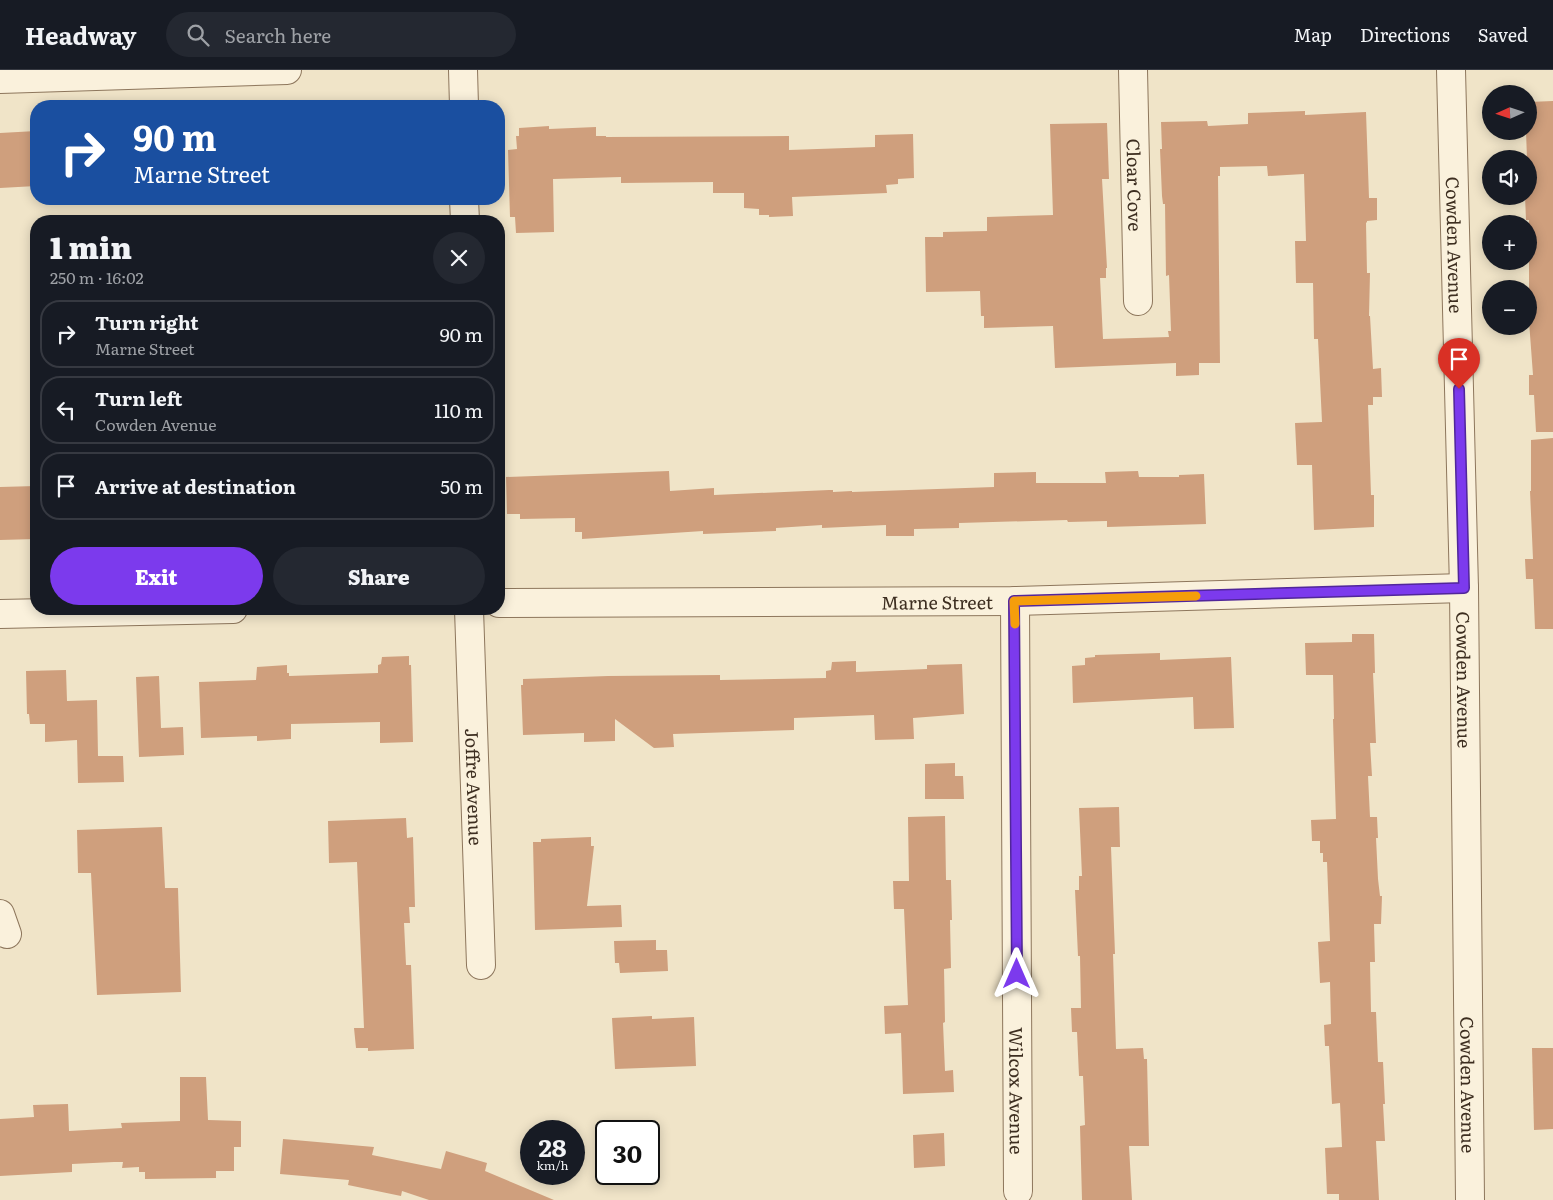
<!DOCTYPE html>
<meta charset="utf-8">
<style>
:root{--surface:#171b24;--page:#242831;--text:#f1f3f6;--muted:#9ea1a6;--line:#363941;--accent:#7c3aed}
body{margin:0;font-family:Literata,serif;background:var(--page);color:var(--text);height:100vh;display:flex;flex-direction:column;font-size:19px;white-space:nowrap}
*{box-sizing:border-box;margin:0}
p{font-size:16px;color:var(--muted)}
.icon{flex:none;width:28px;height:28px;fill:none;stroke:currentColor;stroke-width:2;stroke-linecap:round;stroke-linejoin:round}
.map{position:relative;flex:1;overflow:hidden}
.details{position:absolute;left:30px;top:145px;width:475px;height:400px;display:flex;flex-direction:column;background:var(--surface);border-radius:20px;box-shadow:0 2px 12px #0003}
.details>*{flex:none}
.guide{position:absolute;left:30px;top:30px;width:475px;height:105px;border-radius:20px;box-shadow:0 2px 12px #0003;background:#1a4fa0;color:#fff;overflow:hidden}
.needle{width:32px;rotate:267deg}
.buttons{position:absolute;left:1482px;top:15px;display:grid;gap:10px}
.buttons a{display:grid;place-items:center;width:55px;height:55px;border-radius:50%;background:var(--surface);box-shadow:0 2px 12px #0003;font-size:25px}
.speed{position:absolute;left:520px;top:1050px;display:flex;gap:10px;font-size:25px;font-weight:700;text-align:center}
.speed>*{display:grid;place-content:center;width:65px;height:65px;border-radius:50%;background:var(--surface);box-shadow:0 2px 12px #0003;line-height:1}
.speed small{font-size:12px;font-weight:400}
.speed .limit{border:2px solid #111;border-radius:8px;background:#fff;color:#111}
.pin{position:absolute;display:grid;place-items:center;width:42px;height:42px;color:#fff;margin:-51px -21px;border-radius:50% 50% 50% 0;rotate:-45deg;box-shadow:0 0 5px #0007}
.pin .icon{rotate:45deg}
.me{position:absolute;width:55px;margin:-28px;rotate:0deg;stroke-linejoin:round;filter:drop-shadow(0 0 4px #0008)}
.turn{display:flex;align-items:center;gap:18px;height:105px;padding:0 20px;font-size:22px}
.turn .icon{width:65px;height:65px;stroke-width:2.5}
.turn b{display:block;font-size:35px;line-height:42px}
.round{display:grid;place-items:center;flex:none;width:52px;height:52px;border-radius:26px;background:var(--page)}
.summary{display:flex;align-items:center;justify-content:space-between;height:85px;padding:0 20px}
h1{font-size:30px;font-weight:800;line-height:38px}
.action{display:flex;gap:10px;margin-top:auto;padding:10px 20px}
.action a{flex:1;height:58px;border-radius:30px;background:var(--accent);color:#fff;font-size:20px;font-weight:800;line-height:58px;text-align:center}
.action a+a{background:var(--page);color:var(--text)}
ul{padding:0;list-style:none}
li{display:flex;align-items:center;gap:15px;height:68px;margin:0 10px 8px;padding:0 10px;border:2px solid var(--line);border-radius:20px}
li div{flex:1}
li b{display:block;font-size:19px}
li em{font-style:normal}
header{display:flex;align-items:center;gap:30px;box-sizing:border-box;height:70px;padding:0 25px;background:var(--surface);border-bottom:1px solid var(--line)}
header strong{font-size:24px}
nav{display:flex;gap:28px;margin-inline-start:auto;font-size:18px}
.search{width:350px;height:45px;background:var(--page);display:flex;align-items:center;gap:12px;box-sizing:border-box;padding:0 18px;border-radius:28px;color:var(--muted);font-size:19px}
.map>svg:first-child{display:block}
.building{fill:#cf9f7d}
.lines{fill:none;stroke-linecap:round;stroke-linejoin:round}
.minor-casing{stroke:#8d765c;stroke-width:30}
.minor{stroke:#faf1dc;stroke-width:28}
.route-casing{stroke:#51269a;stroke-width:12}
.route{stroke:#7c3aed;stroke-width:9}
.slow{stroke:#f59e0b;stroke-width:9}
.labels{text-anchor:middle;dominant-baseline:central;stroke-width:5;stroke-linejoin:round;paint-order:stroke}
.street-label{font-size:18px;fill:#3d2e20;stroke:#f7eed8}
</style>
<header>
<strong>Headway</strong>
<div class="search"><svg class="icon" aria-label="search" viewBox="0 0 24 24"><circle cx="10" cy="10" r="6"/><path d="M15 15l6 6"/></svg>Search here</div>
<nav><a>Map</a><a>Directions</a><a>Saved</a></nav>
</header>
<div class="map">
<svg width="1553" height="1130" viewBox="0 0 1553 1130">
<rect width="100%" height="100%" fill="#f0e4c8"/>
<g class="building">
<polygon points="1553,31 1553,362 1536,362 1534,325 1529,325 1529,305 1533,305 1529,251 1529,150 1526,150 1525,126 1529,126 1529,89 1527,89 1526,61 1529,61 1529,32"/>
<polygon points="1305,41 1305,45 1366,42 1369,128 1377,128 1377,150 1367,151 1367,152 1366,153 1367,203 1370,203 1369,246 1370,246 1373,299 1381,298 1382,327 1373,327 1373,335 1368,335 1371,425 1374,425 1374,457 1314,460 1312,395 1297,395 1295,353 1322,352 1318,269 1314,269 1313,213 1296,213 1295,171 1306,171 1304,104 1268,106 1267,96 1220,97 1220,106 1218,106 1220,293 1199,293 1199,305 1176,306 1176,293 1055,298 1053,256 984,258 984,246 981,246 980,221 926,222 925,167 943,167 943,162 987,161 987,147 1053,145 1050,54 1107,53 1109,109 1102,109 1107,198 1106,198 1106,208 1100,208 1103,269 1169,267 1168,261 1171,261 1169,205 1166,206 1165,134 1163,134 1162,126 1160,79 1162,79 1161,52 1207,51 1208,56 1248,54 1248,43"/>
<polygon points="549,56 549,59 596,57 596,66 606,66 606,67 789,66 789,80 875,77 875,65 913,64 914,108 898,109 898,114 886,115 887,123 792,127 793,146 769,147 769,145 759,145 759,139 744,138 744,123 713,123 713,112 621,113 621,107 553,109 554,162 516,163 515,147 510,147 508,80 517,79 516,66 519,66 519,58"/>
<polygon points="36,61 36,116 0,118 0,63"/>
<polygon points="1553,368 1553,559 1535,559 1533,509 1526,509 1525,489 1533,489 1530,421 1531,421 1531,370"/>
<polygon points="669,401 670,421 714,418 714,425 829,420 833,420 833,422 852,421 852,422 994,417 994,403 1036,402 1036,413 1106,413 1105,402 1138,401 1139,407 1179,407 1179,405 1204,404 1206,454 1107,457 1107,451 1068,452 1067,450 959,453 959,458 914,459 914,466 886,466 886,455 822,458 822,455 776,458 776,461 703,464 703,461 582,469 582,462 575,462 575,448 520,449 520,444 507,444 506,407"/>
<polygon points="36,416 36,469 0,470 0,417"/>
<polygon points="1352,564 1374,564 1375,603 1373,603 1376,673 1370,673 1372,706 1368,706 1370,747 1377,747 1378,768 1376,768 1378,809 1380,826 1382,826 1381,854 1374,854 1375,892 1370,892 1371,942 1376,942 1378,992 1383,992 1385,1034 1383,1034 1385,1071 1376,1071 1379,1130 1339,1130 1339,1124 1327,1124 1325,1078 1342,1077 1340,1033 1332,1034 1329,976 1325,976 1324,955 1331,954 1330,912 1320,913 1318,872 1330,871 1327,792 1323,792 1323,783 1320,783 1320,771 1312,771 1311,750 1336,749 1333,649 1334,649 1333,605 1306,605 1305,573 1352,572"/>
<polygon points="1160,583 1160,590 1231,587 1234,658 1194,659 1193,627 1073,633 1072,596 1085,595 1085,588 1095,587 1095,585"/>
<polygon points="409,586 409,595 411,595 413,672 380,673 380,652 291,654 291,669 257,671 257,666 201,668 199,612 256,610 257,597 287,595 287,603 289,603 289,606 378,603 378,595 381,594 382,587"/>
<polygon points="856,591 856,602 927,599 927,595 962,594 964,644 913,648 914,669 875,670 874,645 794,648 794,660 673,664 674,677 654,678 615,649 615,671 584,672 584,663 523,665 521,615 523,615 523,609 608,606 720,605 720,610 826,608 826,601 831,600 832,592"/>
<polygon points="66,600 67,631 97,630 98,686 123,686 124,712 78,713 77,670 45,672 45,654 30,654 29,644 27,644 26,601"/>
<polygon points="159,606 161,658 183,657 184,685 139,687 136,607"/>
<polygon points="955,693 955,706 963,706 964,729 925,729 925,694"/>
<polygon points="1119,737 1120,777 1111,777 1115,884 1113,884 1116,979 1143,978 1144,989 1147,989 1149,1076 1129,1076 1132,1130 1082,1130 1080,1056 1085,1055 1083,1006 1079,1006 1077,962 1072,962 1071,938 1081,938 1080,886 1078,886 1075,820 1079,820 1079,806 1082,806 1079,738"/>
<polygon points="945,746 946,810 951,810 952,850 950,850 951,898 944,899 945,952 943,953 945,1001 953,1000 954,1022 903,1024 901,963 885,964 884,936 908,935 904,839 894,839 893,811 909,811 908,747"/>
<polygon points="406,748 407,768 413,767 415,837 409,837 410,853 404,853 406,895 411,895 414,979 368,981 368,978 356,978 354,958 364,958 357,792 329,793 328,751"/>
<polygon points="162,757 165,818 178,818 181,922 97,925 91,803 78,803 77,760"/>
<polygon points="591,767 591,776 594,776 587,836 621,835 622,857 535,860 533,772 541,772 541,769"/>
<polygon points="656,870 656,880 667,880 668,901 620,903 619,893 615,893 614,871"/>
<polygon points="652,946 652,949 694,947 696,996 615,999 612,948"/>
<polygon points="1532,978 1553,978 1553,1059 1534,1060"/>
<polygon points="180,1007 206,1007 208,1050 241,1051 241,1077 234,1077 234,1101 216,1101 216,1108 145,1109 145,1102 139,1102 139,1097 122,1098 123,1092 114,1092 72,1094 72,1102 0,1106 0,1049 34,1047 33,1035 68,1034 69,1061 122,1058 121,1053 180,1051"/>
<polygon points="944,1063 945,1096 914,1098 913,1065"/>
<polygon points="283,1069 374,1077 372,1085 441,1099 446,1081 487,1093 485,1101 554,1130 429,1130 402,1121 401,1126 348,1115 349,1110 280,1104"/>
</g>
<g class="lines">
<defs>
<g id="minor">
<polyline points="463,0 464,36"/>
<path id="s1" d="M 1133,0 L 1138,231"/>
<path id="s2" d="M 1451,0 L 1464,518 L 1470,1130"/>
<polyline points="0,9 287,0"/>
<polyline points="464,129 465,151"/>
<path id="s3" d="M 1015,531 L 1018,1121"/>
<path id="s4" d="M 499,533 L 1015,531 L 1464,518"/>
<path id="s5" d="M 469,539 L 481,895"/>
<polyline points="0,544 233,539"/>
<polyline points="0,844 7,864"/>
</g>
</defs>
<use href="#minor" class="minor-casing"/>
<use href="#minor" class="minor"/>
</g>
<g class="lines">
<defs>
<polyline id="route" points="1017,904 1014,531 1464,518 1459,319"/>
</defs>
<use href="#route" class="route-casing"/>
<use href="#route" class="route"/>
<polyline class="slow" points="1015,554 1014,531 1196,526"/>
</g>
<g class="labels">
<g class="street-label">
<text stroke="none"><textPath href="#s1" startOffset="115">Cloar Cove</textPath></text>
<text stroke="none"><textPath href="#s2" startOffset="175">Cowden Avenue</textPath></text>
<text stroke="none"><textPath href="#s4" startOffset="438">Marne Street</textPath></text>
<text stroke="none"><textPath href="#s2" startOffset="610">Cowden Avenue</textPath></text>
<text stroke="none"><textPath href="#s5" startOffset="178">Joffre Avenue</textPath></text>
<text stroke="none"><textPath href="#s2" startOffset="1015">Cowden Avenue</textPath></text>
<text stroke="none"><textPath href="#s3" startOffset="490">Wilcox Avenue</textPath></text>
</g>
</g>
</svg>
<div class="buttons">
<a><svg class="needle" viewBox="-14 -14 28 28"><path d="M0-13l5 13h-10z" fill="#e53935"/><path d="M0 13l5-13h-10z" fill="#9ea1a6"/></svg></a>
<a><svg class="icon" aria-label="sound" viewBox="0 0 24 24"><path d="M4 9h4l5-4v14l-5-4H4zM17 9q2 3 0 6"/></svg></a>
<a>+</a>
<a>−</a>
</div>
<div class="speed"><div>28<small>km/h</small></div><div class="limit">30</div></div>
<div class="pin" style="left:1459px;top:319px;background:#d93025"><svg class="icon" aria-label="arrive" viewBox="0 0 24 24"><path d="M6 21V4h12l-3 4 3 4H6"/></svg></div>
<svg class="me" style="left:1017px;top:904px" viewBox="-20 -20 40 40"><path d="M0-17L14 15 0 8-14 15z" fill="#7c3aed" stroke="#fff" stroke-width="4"/></svg>
<div class="guide">
<div class="turn"><svg class="icon" aria-label="right" viewBox="0 0 24 24"><path d="M7 20v-9h11M14 6l5 5-5 5"/></svg><div><b>90 m</b>Marne Street</div></div>
</div>
<section class="details">
<div class="summary"><div><h1>1 min</h1><p>250 m · 16:02</p></div><a class="round"><svg class="icon" aria-label="close" viewBox="0 0 24 24"><path d="M6 6l12 12M18 6L6 18"/></svg></a></div>
<ul>
<li><svg class="icon" aria-label="right" viewBox="0 0 24 24"><path d="M7 20v-9h11M14 6l5 5-5 5"/></svg><div><b>Turn right</b><p>Marne Street</p></div><em>90 m</em></li>
<li><svg class="icon" aria-label="left" viewBox="0 0 24 24"><path d="M17 20v-9H6M10 6l-5 5 5 5"/></svg><div><b>Turn left</b><p>Cowden Avenue</p></div><em>110 m</em></li>
<li><svg class="icon" aria-label="arrive" viewBox="0 0 24 24"><path d="M6 21V4h12l-3 4 3 4H6"/></svg><div><b>Arrive at destination</b></div><em>50 m</em></li>
</ul>
<div class="action"><a>Exit</a><a>Share</a></div>
</section>
</div>
